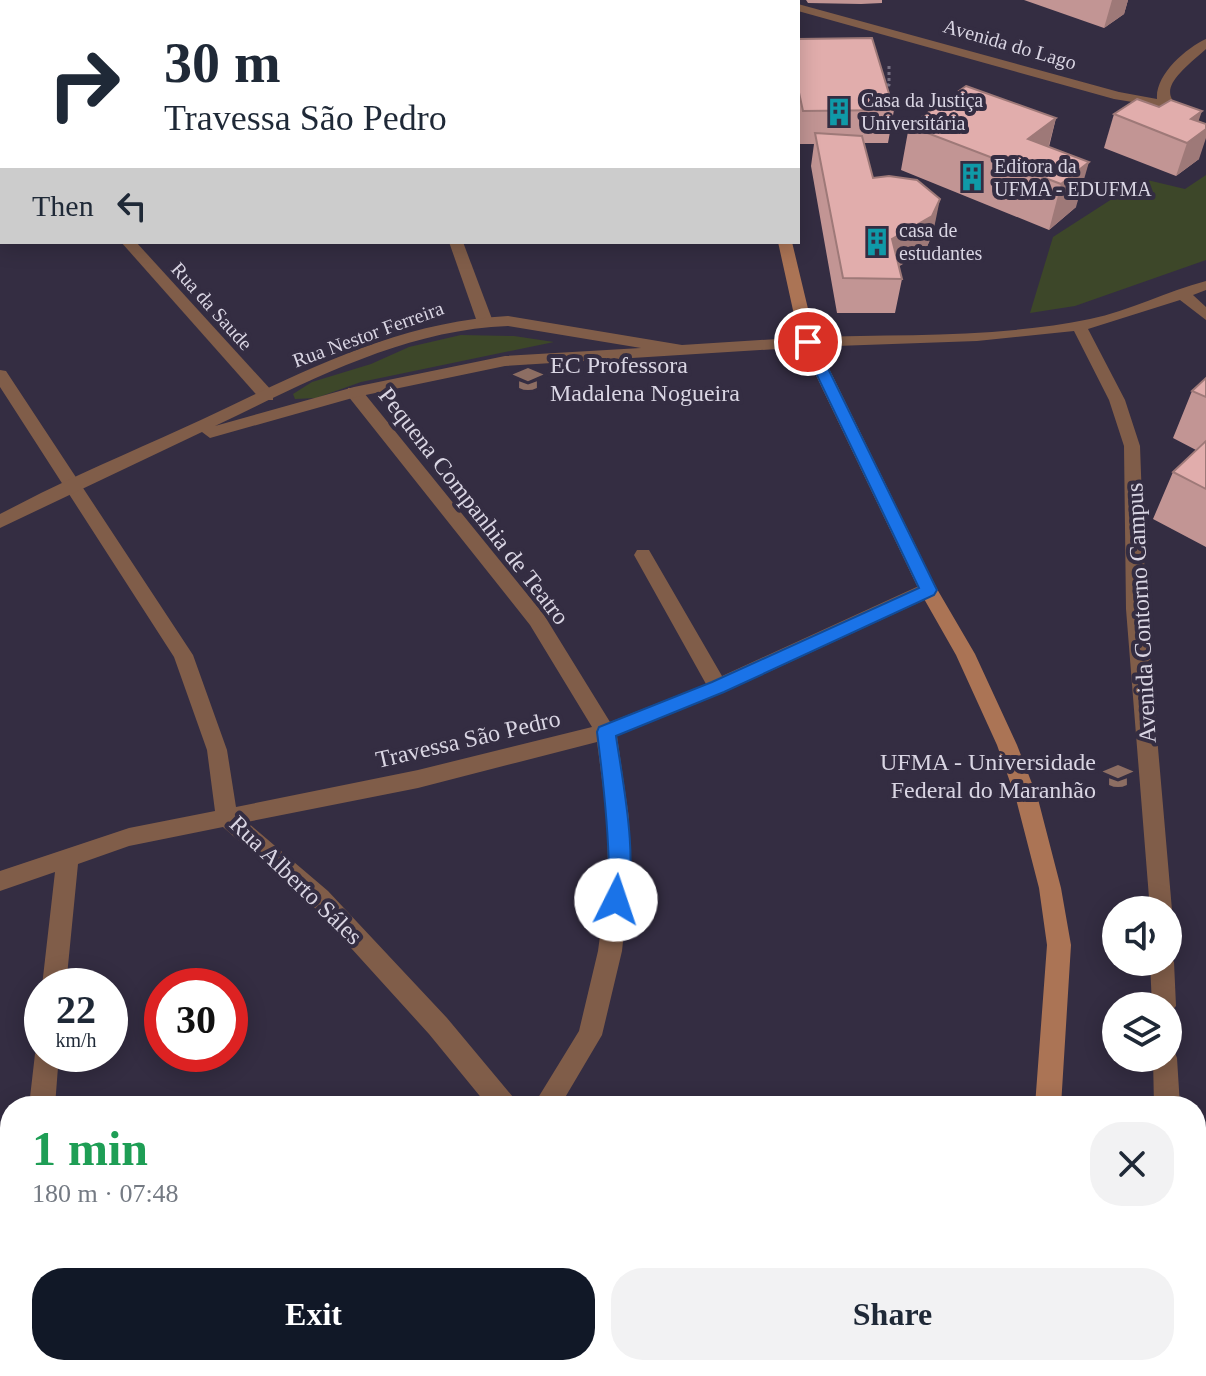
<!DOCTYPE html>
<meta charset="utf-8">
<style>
:root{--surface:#fff;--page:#f2f2f3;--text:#1f2937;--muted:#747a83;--accent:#111827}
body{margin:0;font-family:Georgia,serif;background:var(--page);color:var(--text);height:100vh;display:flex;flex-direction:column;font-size:30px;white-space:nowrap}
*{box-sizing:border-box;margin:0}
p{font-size:26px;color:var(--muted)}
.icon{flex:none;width:44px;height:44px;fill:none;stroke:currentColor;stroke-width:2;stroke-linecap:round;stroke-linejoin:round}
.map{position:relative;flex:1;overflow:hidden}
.panel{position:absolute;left:0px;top:1096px;width:1206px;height:280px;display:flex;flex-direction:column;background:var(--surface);border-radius:32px 32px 0 0;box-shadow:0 4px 20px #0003}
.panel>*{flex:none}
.banner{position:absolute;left:0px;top:0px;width:800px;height:244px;box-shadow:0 4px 20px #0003;background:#fff;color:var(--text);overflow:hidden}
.fabs{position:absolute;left:1102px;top:896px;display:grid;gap:16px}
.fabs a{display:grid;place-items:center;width:80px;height:80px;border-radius:50%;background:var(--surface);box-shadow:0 4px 20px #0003;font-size:40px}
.speed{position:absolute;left:24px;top:968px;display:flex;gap:16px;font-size:40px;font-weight:700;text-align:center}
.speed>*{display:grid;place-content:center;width:104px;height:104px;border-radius:50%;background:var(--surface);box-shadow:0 4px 20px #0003;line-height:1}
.speed small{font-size:20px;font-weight:400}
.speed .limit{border:12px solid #d22;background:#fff;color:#111}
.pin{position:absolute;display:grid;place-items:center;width:68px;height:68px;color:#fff;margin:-34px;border:4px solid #fff;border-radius:50%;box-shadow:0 2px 8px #0007}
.me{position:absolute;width:88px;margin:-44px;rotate:4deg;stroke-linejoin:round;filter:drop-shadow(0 0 6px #0008)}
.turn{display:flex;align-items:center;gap:28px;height:168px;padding:0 32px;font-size:36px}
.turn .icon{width:104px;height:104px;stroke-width:2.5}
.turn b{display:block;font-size:56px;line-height:68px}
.then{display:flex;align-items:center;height:76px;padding:0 32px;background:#0003;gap:16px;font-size:30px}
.round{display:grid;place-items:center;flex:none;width:84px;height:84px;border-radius:32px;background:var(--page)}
.head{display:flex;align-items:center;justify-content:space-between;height:136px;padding:0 32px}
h1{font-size:48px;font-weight:700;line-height:60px;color:#1e9e55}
.button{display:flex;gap:16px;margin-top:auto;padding:16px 32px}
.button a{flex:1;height:92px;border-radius:32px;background:var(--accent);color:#fff;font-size:32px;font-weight:700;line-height:92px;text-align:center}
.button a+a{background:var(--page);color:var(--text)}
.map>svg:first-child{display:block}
.green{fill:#3d4729}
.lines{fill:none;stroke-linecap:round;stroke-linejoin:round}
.path{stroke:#767082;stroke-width:3;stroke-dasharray:3 3;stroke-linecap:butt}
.service{fill:#805d49;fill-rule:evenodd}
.minor{fill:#805d49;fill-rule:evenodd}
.tertiary{fill:#805d49;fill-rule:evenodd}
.secondary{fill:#ab7455;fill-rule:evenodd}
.wall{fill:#c29594}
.shaded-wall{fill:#9e7978}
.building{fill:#e1adac;stroke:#9e7978;stroke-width:2}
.route{fill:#1a73e8;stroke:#114b97;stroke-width:2}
.labels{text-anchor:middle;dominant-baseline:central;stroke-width:8;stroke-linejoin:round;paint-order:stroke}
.far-street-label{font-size:20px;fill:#d9d5e3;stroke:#342d42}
.far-poi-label{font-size:20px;fill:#d9d5e3;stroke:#342d42;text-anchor:start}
.poi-label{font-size:24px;fill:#d9d5e3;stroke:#342d42;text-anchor:start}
.street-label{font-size:24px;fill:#d9d5e3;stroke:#342d42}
</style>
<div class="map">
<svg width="1206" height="1376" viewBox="0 0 1206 1376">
<rect width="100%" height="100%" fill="#342d42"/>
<g class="green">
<polygon points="1206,175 1206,260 1075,306 1030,313 1053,237 1143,179 1185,189"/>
<polygon points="461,335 514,336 554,342 361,382 316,398 295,399 293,394 312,382 371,364 409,347"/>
</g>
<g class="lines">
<g class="path">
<polyline points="730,0 735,2"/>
<polyline points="881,84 889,85 889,66"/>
</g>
<g class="service">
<path d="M 1206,281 L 1206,290 L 1193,295 L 1206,307 L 1206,320 L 1180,300 L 1088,329 L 1125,400 L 1140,446 L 1146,609 L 1172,910 L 1168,917 L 1168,910 L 1150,910 L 1126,609 L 1124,446 L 1109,400 L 1074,331 L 977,341 L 808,347 L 800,342 L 808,337 C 902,334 998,338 1090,319 C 1130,311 1167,291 1206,281 Z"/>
<polygon points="1168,954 1174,962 1176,1006 1168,1015 1168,1006 1152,1006 1150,962 1168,962"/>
<polygon points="1168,1048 1174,1050 1177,1058 1180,1106 1154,1106 1153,1058 1168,1058"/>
<rect x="1157" y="1366" width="28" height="10"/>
</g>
<g class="minor">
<polygon points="770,0 785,0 787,2 772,2"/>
<path d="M 798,4 L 1119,92 L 1157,99 C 1155,75 1186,48 1206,39 L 1206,49 C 1167,83 1150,97 1206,124 L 1206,133 L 1179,121 L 1163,107 L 1114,99 L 798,11 Z"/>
<polygon points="0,91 2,92 2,101 0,100"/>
<polygon points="121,242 136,242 273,392 273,400 261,400"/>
<polygon points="449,242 463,242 492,319 489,322 479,322 476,319"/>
<polygon points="0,370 6,371 193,655 227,750 236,807 418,770 592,727 530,625 348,396 348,388 360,388 544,615 610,722 706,684 634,555 637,550 649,550 722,676 921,585 935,585 937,590 935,595 725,692 617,736 629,818 630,875 622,951 602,1035 560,1106 533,1106 579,1031 598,951 608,875 607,818 597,742 418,788 247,822 328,891 447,1018 513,1097 517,1106 488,1106 429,1034 312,905 223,827 129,846 78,864 66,986 42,986 55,872 0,891 0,871 129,828 215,811 207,750 174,657 0,387"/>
<polygon points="42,1044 42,1054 59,1054 55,1106 29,1106 35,1054"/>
<polygon points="10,1288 10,1366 0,1370 0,1293"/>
<polygon points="893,1366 921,1366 922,1376 894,1376"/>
</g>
<path class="tertiary" d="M 508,316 L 682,345 L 808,337 L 816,342 L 808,347 L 505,366 L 356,397 L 210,438 L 202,432 L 0,528 L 0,514 L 41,493 C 94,467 149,444 203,419 C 300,373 399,321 508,316 ZM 508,326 L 641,348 L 505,356 L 354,387 L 215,426 C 309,381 403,330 508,326 Z"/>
<g class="secondary">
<polygon points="671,0 683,0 685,2 673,2"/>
<polygon points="778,242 792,242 816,342 937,589 975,654 1017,745 1038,799 1061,888 1071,945 1061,1106 1035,1106 1047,945 1039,888 1016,799 997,745 956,655 919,590 800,342"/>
<rect x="1017" y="1366" width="28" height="10"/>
</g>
</g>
<g class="wall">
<polygon points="806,0 882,0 882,3 861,4 808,3"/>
<polygon points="1024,0 1128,0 1124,14 1104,28"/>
<polygon points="798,39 894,110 888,143 863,143 873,178 933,233 925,251 899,266 902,279 895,313 837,313 811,166 814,144 799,144 798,139"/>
<polygon points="1114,114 1198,121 1199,159 1176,176 1104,148"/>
<polygon points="1056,118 1049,147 1076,207 1049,230 901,170 909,126"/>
<polygon points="1206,378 1206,547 1153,519 1173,472 1196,450 1173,438 1192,391"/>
</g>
<g class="shaded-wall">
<polygon points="1112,0 1128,0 1124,14 1104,28"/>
<polygon points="1202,111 1192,140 1206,129 1206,138 1199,159 1176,176 1187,143 1191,119"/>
<polygon points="1056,118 1044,163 1028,139"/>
<polygon points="1089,162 1076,207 1049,230 1061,184"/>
<polygon points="940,199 933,233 925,251 886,274 892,239"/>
</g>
<g class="building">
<polygon points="872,38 894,110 803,111 798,88 798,39"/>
<polygon points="966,86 1056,118 1028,139 1089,162 1061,184 909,126"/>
<polygon points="1137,99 1159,107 1171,100 1202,111 1191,119 1206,124 1206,129 1187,143 1114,114"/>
<polygon points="815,133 862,136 873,178 889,176 917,180 940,199 932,216 892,239 902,279 843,278"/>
<polygon points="1206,378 1206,397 1192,391"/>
<polygon points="1206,441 1206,489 1173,472"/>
</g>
<path class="route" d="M 808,338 L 815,342 L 937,590 L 934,595 L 724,692 L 616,736 C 622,778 641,870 623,907 L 616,909 L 609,907 C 603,895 609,882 609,870 C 608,823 603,778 597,732 L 599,727 L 712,682 L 919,588 L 801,342 Z"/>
<defs>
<symbol id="building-bare" viewBox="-9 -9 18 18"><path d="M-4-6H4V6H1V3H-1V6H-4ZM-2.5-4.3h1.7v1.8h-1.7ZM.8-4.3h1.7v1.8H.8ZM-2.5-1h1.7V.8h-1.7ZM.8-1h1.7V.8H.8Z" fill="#0f9aa8" stroke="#342d42" stroke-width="2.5" paint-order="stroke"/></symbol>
<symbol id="school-bare" viewBox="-9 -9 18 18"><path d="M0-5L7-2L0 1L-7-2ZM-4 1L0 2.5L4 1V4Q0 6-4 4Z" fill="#8d6e63" stroke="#342d42" stroke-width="2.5" paint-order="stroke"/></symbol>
<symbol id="university-bare" viewBox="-9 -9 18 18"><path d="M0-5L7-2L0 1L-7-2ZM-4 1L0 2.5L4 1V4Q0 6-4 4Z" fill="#8d6e63" stroke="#342d42" stroke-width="2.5" paint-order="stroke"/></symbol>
</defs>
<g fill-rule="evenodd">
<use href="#building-bare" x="819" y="92" width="40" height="40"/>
<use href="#building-bare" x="952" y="157" width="40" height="40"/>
<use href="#building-bare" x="857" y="222" width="40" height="40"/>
<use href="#school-bare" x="508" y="359" width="40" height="40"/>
<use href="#university-bare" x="1098" y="756" width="40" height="40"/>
</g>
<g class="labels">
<g class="far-street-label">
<text transform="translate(1010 44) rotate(16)">Avenida do Lago</text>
<text transform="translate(212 306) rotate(48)">Rua da Saude</text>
<text transform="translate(368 334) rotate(-20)">Rua Nestor Ferreira</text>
</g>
<g class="far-poi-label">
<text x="861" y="100">Casa da Justiça<tspan x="861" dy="23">Universitária</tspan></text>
<text x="994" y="166">Editora da<tspan x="994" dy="23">UFMA - EDUFMA</tspan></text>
<text x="899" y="230">casa de<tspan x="899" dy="23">estudantes</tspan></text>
</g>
<g class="poi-label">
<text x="550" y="365">EC Professora<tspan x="550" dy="28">Madalena Nogueira</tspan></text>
<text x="1096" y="762" text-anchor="end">UFMA - Universidade<tspan x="1096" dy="28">Federal do Maranhão</tspan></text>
</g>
<g class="street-label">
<text transform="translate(474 506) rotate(52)">Pequena Companhia de Teatro</text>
<text transform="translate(1141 613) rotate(-93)">Avenida Contorno Campus</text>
<text transform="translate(468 739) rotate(-13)">Travessa São Pedro</text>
<text transform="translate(296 880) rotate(44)">Rua Alberto Sáles</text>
</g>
</g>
</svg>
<div class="fabs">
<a><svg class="icon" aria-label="sound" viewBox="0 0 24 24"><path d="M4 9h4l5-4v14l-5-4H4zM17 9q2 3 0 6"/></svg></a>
<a><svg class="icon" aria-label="layers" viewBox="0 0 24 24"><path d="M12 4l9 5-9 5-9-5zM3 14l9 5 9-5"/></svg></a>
</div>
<div class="speed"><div>22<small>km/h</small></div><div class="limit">30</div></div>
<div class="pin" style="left:808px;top:342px;background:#d93025"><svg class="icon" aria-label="arrive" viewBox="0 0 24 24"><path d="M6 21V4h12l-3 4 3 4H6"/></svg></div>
<svg class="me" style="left:616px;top:900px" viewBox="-20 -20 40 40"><circle r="19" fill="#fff"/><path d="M0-13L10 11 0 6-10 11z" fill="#1a73e8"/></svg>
<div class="banner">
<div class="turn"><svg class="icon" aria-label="right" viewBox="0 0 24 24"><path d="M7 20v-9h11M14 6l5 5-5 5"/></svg><div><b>30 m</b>Travessa São Pedro</div></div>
<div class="then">Then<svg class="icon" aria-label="left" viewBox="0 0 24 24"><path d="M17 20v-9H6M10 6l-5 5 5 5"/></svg></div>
</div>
<section class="panel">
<div class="head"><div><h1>1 min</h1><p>180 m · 07:48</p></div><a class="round"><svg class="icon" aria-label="close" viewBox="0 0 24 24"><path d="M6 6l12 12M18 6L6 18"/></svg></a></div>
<div class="button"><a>Exit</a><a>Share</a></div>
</section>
</div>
